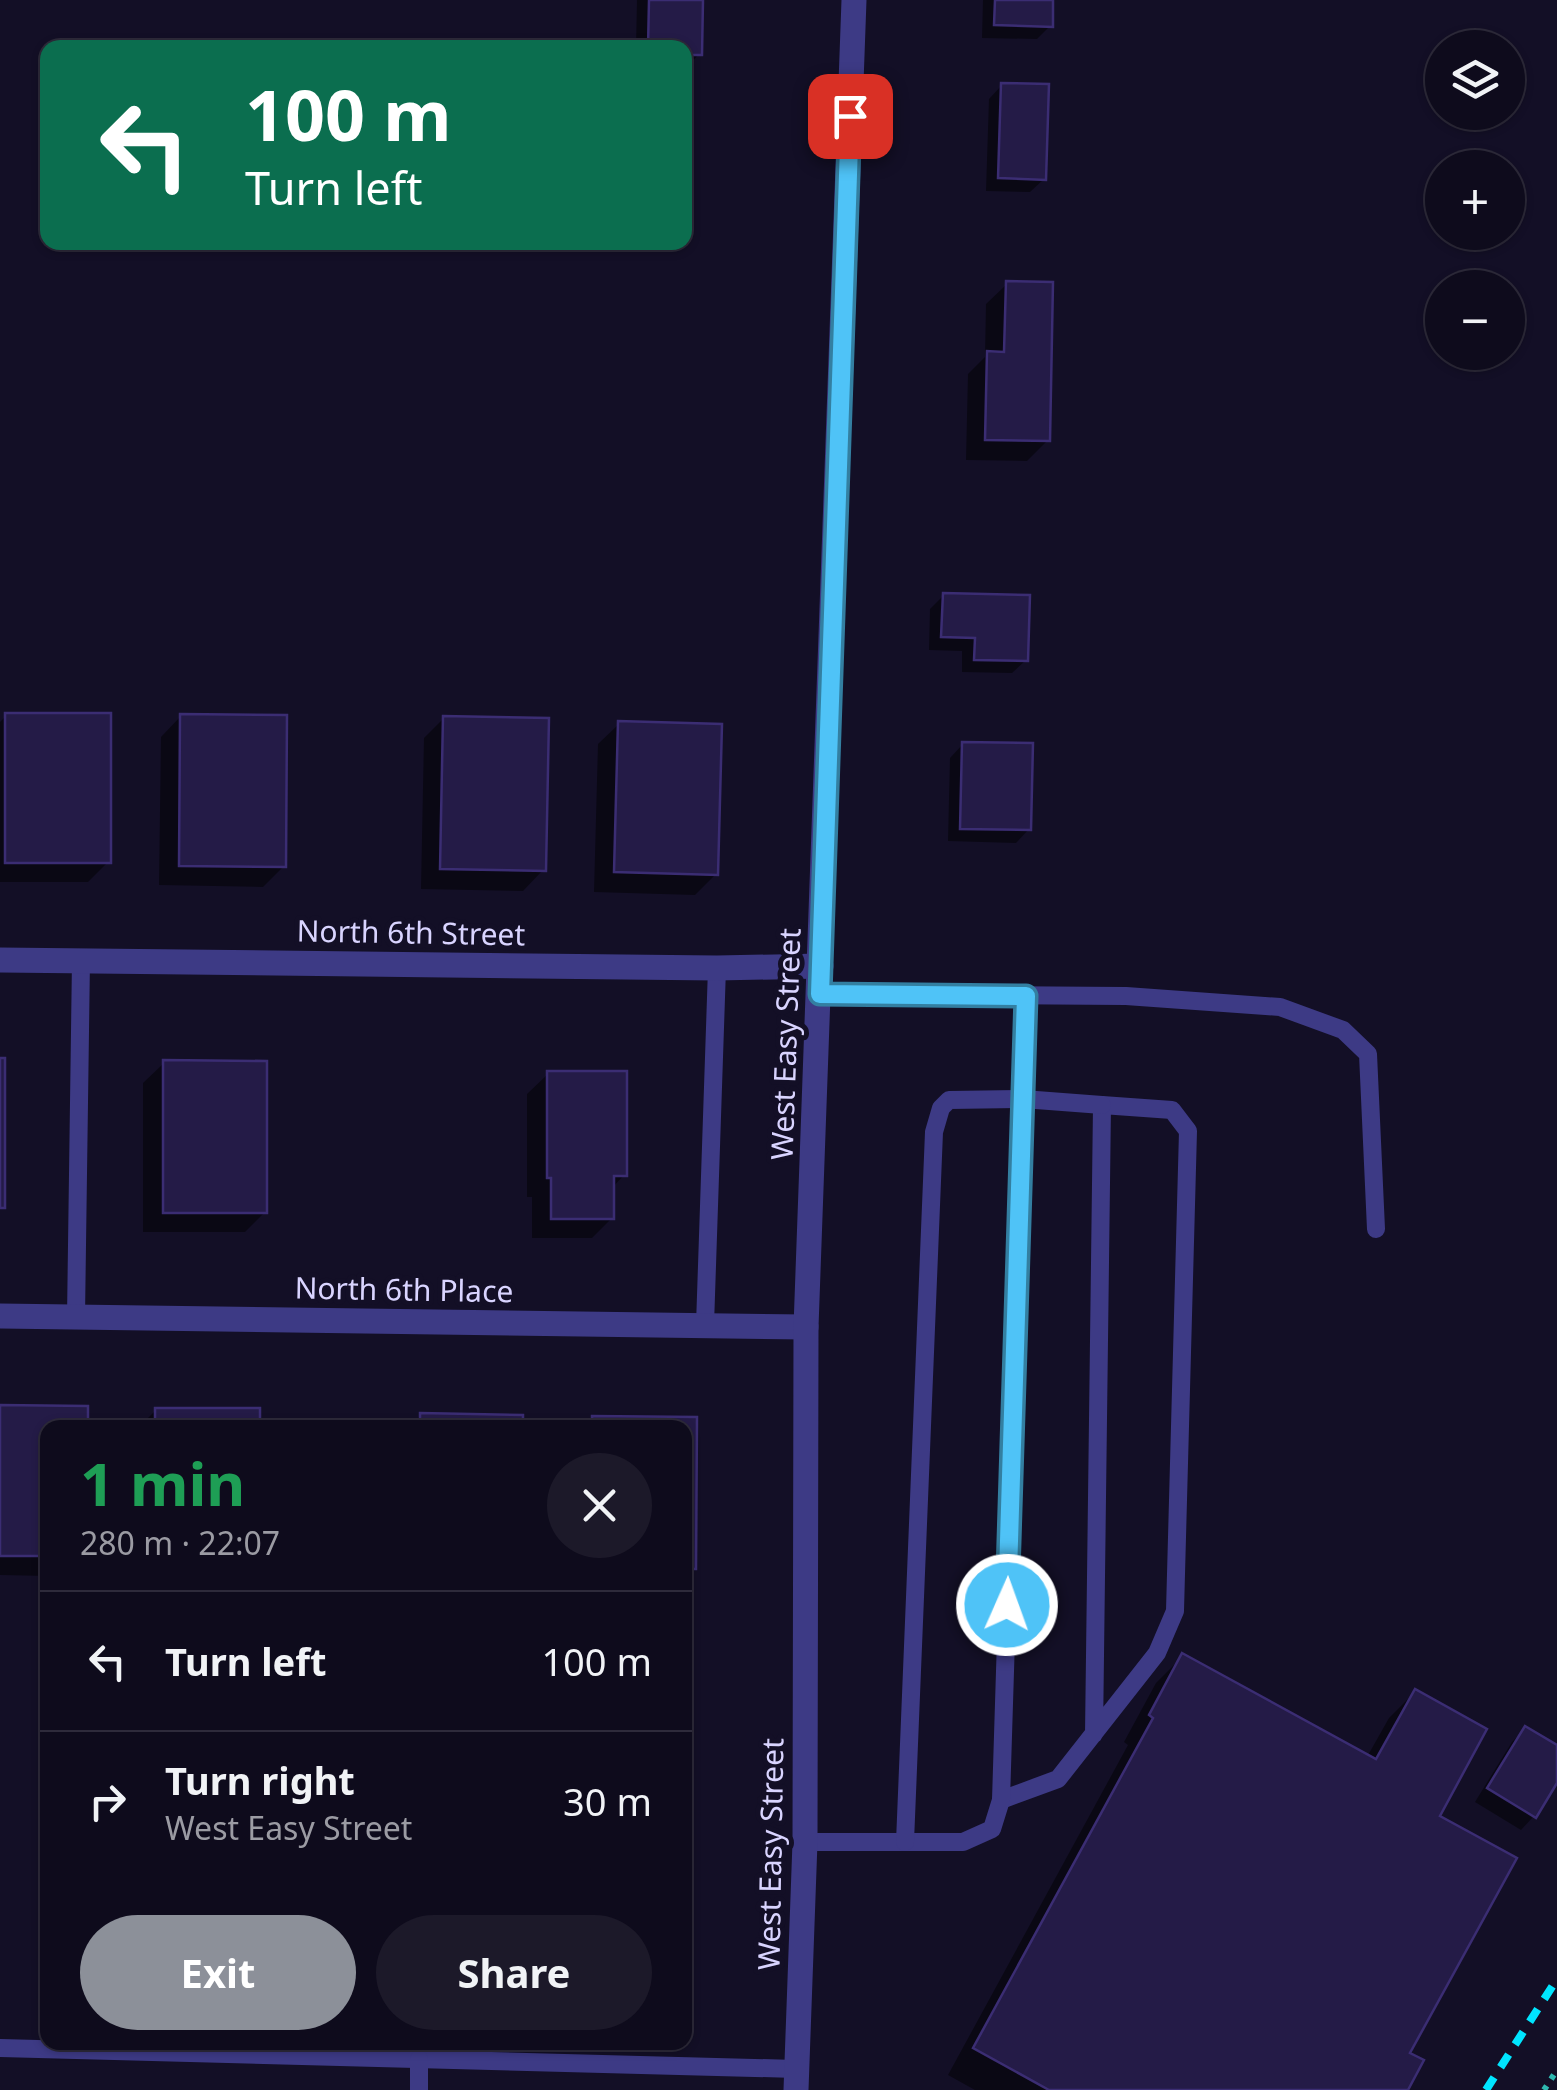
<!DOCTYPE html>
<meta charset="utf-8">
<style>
:root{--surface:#0e0b1c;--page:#1c1929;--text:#f1f3f6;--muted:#9b9ba3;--line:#2e2b3b;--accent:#8c9099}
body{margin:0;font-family:"Noto Sans",sans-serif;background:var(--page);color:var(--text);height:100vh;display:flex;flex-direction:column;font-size:38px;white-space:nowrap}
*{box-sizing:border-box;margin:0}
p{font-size:32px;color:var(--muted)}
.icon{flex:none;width:55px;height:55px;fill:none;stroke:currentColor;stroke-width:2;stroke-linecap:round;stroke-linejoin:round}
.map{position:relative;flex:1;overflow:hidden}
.drawer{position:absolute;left:40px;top:1420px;width:652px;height:630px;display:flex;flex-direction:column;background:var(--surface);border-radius:20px;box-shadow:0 2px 8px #0004,0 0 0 2px var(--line)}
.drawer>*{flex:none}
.hud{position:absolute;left:40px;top:40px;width:652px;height:210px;border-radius:20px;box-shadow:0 2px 8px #0004,0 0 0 2px var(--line);background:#0b6e4f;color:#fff;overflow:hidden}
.tools{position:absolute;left:1425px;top:30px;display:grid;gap:20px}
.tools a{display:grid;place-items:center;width:100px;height:100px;border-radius:50%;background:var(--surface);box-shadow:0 2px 8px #0004,0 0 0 2px var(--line);font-size:50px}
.pin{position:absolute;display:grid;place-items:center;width:85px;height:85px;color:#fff;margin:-42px;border-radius:20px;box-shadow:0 5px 15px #0006}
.me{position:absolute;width:110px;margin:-55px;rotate:2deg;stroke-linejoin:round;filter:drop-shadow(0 0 8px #0008)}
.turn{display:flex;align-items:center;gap:35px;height:210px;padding:0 40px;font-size:45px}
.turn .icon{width:130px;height:130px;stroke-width:2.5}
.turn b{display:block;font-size:70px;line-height:85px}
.round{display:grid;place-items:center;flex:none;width:105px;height:105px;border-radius:52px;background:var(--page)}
.headline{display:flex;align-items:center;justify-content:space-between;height:170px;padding:0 40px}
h1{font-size:60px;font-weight:700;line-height:75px;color:#1e9e55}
.primary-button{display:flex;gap:20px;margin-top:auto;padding:20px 40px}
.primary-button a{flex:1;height:115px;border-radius:60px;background:var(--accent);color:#fff;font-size:40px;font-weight:700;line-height:115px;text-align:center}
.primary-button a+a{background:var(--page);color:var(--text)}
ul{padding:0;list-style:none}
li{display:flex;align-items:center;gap:30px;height:140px;padding:0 40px;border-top:2px solid var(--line)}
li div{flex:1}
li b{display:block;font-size:38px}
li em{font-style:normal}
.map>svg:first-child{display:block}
.shadow{fill:#0007}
.building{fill:#241b47;stroke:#3b2d73;stroke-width:2.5}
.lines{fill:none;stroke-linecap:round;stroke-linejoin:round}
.path{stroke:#2fb8b0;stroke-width:6;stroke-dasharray:5 8;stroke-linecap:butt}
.service{stroke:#3d3a85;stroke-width:18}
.minor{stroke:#3d3a85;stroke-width:25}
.tertiary{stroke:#3d3a85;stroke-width:25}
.rail{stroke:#00e5ff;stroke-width:8;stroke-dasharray:15 12;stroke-linecap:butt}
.route-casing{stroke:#337fa1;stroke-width:25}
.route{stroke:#4fc3f7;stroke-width:18}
.labels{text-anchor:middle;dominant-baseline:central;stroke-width:10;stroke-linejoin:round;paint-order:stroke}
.street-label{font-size:30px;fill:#d9d4ff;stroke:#130f26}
</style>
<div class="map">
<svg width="1557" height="2090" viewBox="0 0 1557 2090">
<rect width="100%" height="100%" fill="#130f26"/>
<g class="shadow">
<polygon points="637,0 701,0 699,54 686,68 685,48 636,48"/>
<polygon points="983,0 1051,0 1050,26 1037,39 982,38"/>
<polygon points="1002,85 1044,179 1030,192 986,191 989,99"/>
<polygon points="1007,284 1048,440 1027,461 966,460 968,374 985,357 986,304"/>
<polygon points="944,595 1026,660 1012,673 962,672 962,651 929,650 930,609"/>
<polygon points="6,716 108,862 88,882 0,882 0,722"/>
<polygon points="181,716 284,866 263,887 159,885 161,737"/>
<polygon points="444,718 543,870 523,891 421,889 424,738"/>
<polygon points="619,724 716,874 695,895 594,892 598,744"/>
<polygon points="963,744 1029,829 1016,843 948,841 950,758"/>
<polygon points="164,1063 265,1212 245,1232 143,1232 143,1083"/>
<polygon points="548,1074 624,1175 612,1188 612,1218 592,1238 532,1238 532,1197 527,1197 527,1094"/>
<polygon points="0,1407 48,1428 48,1576 0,1575"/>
<polygon points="156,1410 257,1428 138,1428"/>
<polygon points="421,1415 520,1428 409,1428"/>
<polygon points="593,1419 695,1420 693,1568 685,1576 685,1428 584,1428"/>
<polygon points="1183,1656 1367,1757 1389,1718 1415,1692 1437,1817 1407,2054 1405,2090 975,2090 948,2075 1128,1745 1124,1742 1156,1683"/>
<polygon points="1525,1729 1557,1748 1557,1778 1534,1816 1521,1830 1475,1802 1512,1742"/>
</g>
<g class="building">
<polygon points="649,0 703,0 702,55 685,55 685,48 648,48"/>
<polygon points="995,0 1053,0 1053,27 994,25"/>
<polygon points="1001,83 1049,84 1046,180 998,178"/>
<polygon points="1006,281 1053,282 1050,441 985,440 987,351 1004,352"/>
<polygon points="943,593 1030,595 1028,661 974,660 975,638 941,637"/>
<rect x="5" y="713" width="106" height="150"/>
<polygon points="180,714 287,715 286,867 179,866"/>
<polygon points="443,716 549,718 546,871 440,869"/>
<polygon points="618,721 722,724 718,875 614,872"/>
<polygon points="962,742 1033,743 1031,830 960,829"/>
<rect x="0" y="1058" width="5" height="150"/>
<polygon points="163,1060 267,1061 267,1213 163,1213"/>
<polygon points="547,1071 627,1071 627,1176 614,1176 614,1219 551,1219 551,1178 547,1178"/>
<polygon points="0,1405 88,1406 88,1428 48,1428 48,1556 0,1556"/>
<rect x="155" y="1408" width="105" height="20"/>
<polygon points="420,1413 523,1415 523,1428 420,1428"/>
<polygon points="592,1416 697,1417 696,1569 685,1569 685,1428 592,1428"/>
<polygon points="1182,1653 1376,1759 1415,1689 1487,1729 1440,1816 1517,1858 1410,2053 1424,2060 1408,2090 1049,2090 973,2048 1153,1718 1149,1715"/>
<polygon points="1525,1726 1557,1745 1557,1783 1536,1818 1487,1788"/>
</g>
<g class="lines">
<polyline class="path" points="1544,2090 1557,2070"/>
<g class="service">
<polyline points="820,994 1126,996 1280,1007 1343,1030 1368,1054 1376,1229"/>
<polyline points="76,1317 81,960"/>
<polyline points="705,1325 717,968"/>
<polyline points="1001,1800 1058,1779 1157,1653 1175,1611 1188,1131 1172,1110 1102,1105 1094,1734"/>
<polyline points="805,1842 963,1842 992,1829 1001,1800 1026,996"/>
<polyline points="905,1842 934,1132 941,1108 949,1100 1023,1099 1102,1105"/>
<polyline points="0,2048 796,2069"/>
<polyline points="419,2059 419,2090"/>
</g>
<g class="minor">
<polyline points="0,960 717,968 821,966"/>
<polyline points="0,1316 806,1327"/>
</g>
<polyline class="tertiary" points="796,2090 805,1842 806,1327 854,0"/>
<polyline class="rail" points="1486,2090 1557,1979"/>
</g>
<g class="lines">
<defs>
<polyline id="route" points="850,116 820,994 1026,996 1007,1605"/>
</defs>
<use href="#route" class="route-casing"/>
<use href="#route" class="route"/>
</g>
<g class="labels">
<g class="street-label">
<text transform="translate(411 932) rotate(1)">North 6th Street</text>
<text transform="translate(785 1044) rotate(-88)">West Easy Street</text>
<text transform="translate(404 1289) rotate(1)">North 6th Place</text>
<text transform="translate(770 1854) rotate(-89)">West Easy Street</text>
</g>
</g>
</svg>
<div class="tools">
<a><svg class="icon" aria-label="layers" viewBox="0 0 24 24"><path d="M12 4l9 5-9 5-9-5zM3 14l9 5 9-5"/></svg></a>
<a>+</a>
<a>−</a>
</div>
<div class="pin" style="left:850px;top:116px;background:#d93025"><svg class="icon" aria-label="arrive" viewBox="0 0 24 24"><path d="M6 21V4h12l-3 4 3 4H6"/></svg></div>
<svg class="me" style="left:1007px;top:1605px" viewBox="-20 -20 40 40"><circle r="17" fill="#4fc3f7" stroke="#fff" stroke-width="3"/><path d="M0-11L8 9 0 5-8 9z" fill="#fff"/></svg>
<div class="hud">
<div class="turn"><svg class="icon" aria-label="left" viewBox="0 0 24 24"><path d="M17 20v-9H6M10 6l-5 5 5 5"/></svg><div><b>100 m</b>Turn left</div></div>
</div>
<section class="drawer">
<div class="headline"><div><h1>1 min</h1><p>280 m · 22:07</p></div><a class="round"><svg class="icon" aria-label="close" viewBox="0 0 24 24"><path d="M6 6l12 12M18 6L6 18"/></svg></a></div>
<ul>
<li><svg class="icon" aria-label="left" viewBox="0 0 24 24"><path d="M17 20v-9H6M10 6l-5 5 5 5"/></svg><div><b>Turn left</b></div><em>100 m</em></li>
<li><svg class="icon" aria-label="right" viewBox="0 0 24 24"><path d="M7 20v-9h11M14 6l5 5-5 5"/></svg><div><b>Turn right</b><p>West Easy Street</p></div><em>30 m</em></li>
</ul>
<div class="primary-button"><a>Exit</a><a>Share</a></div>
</section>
</div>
